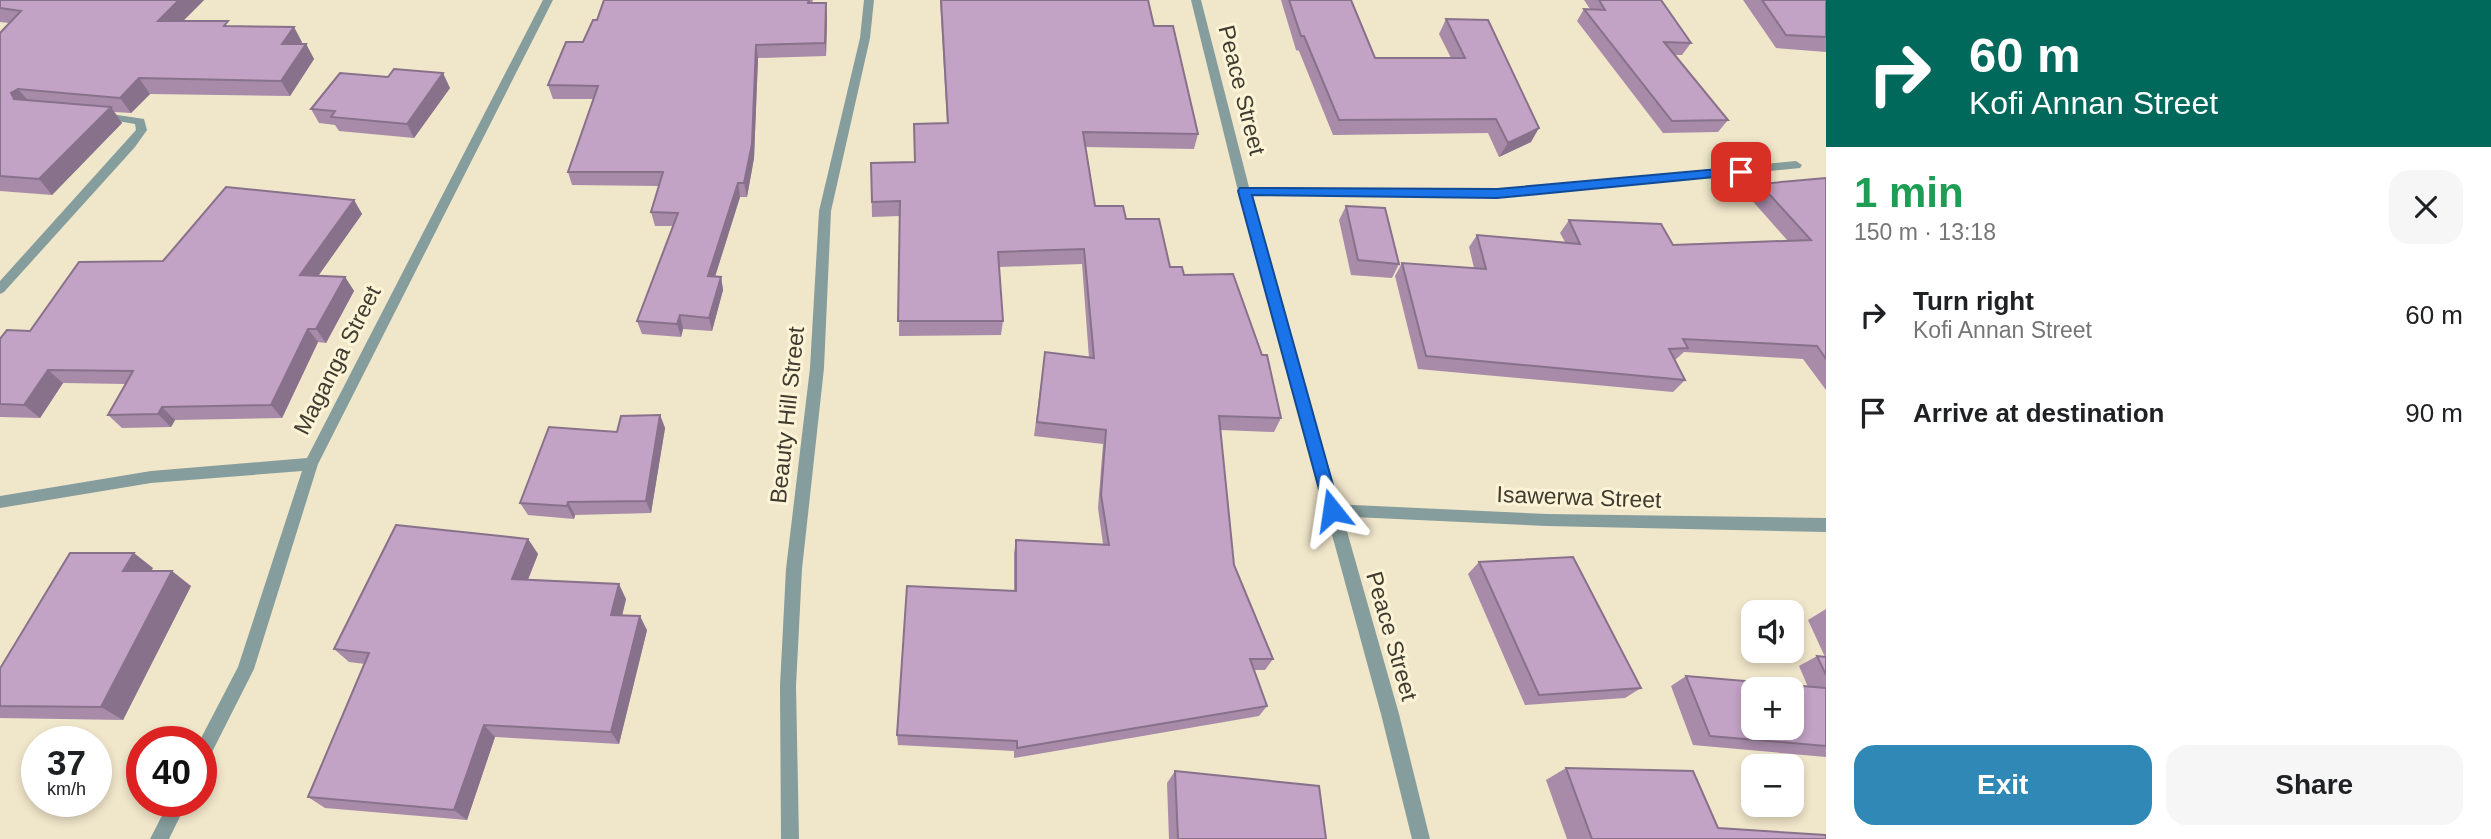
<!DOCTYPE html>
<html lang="en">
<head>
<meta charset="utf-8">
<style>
  :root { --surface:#fff; --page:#f6f6f6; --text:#202124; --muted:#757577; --accent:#2f88b6 }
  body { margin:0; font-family:Helvetica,sans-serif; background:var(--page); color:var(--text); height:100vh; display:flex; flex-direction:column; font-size:26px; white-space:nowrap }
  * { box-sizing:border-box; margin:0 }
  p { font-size:23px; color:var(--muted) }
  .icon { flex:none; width:38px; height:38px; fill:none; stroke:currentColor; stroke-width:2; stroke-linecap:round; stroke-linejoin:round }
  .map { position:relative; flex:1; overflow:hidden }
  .side { display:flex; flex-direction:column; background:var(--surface); width:665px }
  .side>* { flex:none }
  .banner { background:#00695c; color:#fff; overflow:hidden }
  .tools { position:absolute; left:1741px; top:600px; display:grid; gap:14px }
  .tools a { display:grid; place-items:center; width:63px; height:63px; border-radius:14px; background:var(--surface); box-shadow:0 4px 10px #0003; font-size:35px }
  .speed { position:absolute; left:21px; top:726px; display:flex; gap:14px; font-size:35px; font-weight:700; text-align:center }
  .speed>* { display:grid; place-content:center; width:91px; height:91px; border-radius:50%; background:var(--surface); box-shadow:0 4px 10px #0003; line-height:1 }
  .speed small { font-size:18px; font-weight:400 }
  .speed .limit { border:10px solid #d22; background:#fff; color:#111 }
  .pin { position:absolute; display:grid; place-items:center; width:60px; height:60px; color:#fff; margin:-30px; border-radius:14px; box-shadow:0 4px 10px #0006 }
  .me { position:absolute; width:77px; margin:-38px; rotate:345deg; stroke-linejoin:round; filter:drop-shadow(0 0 5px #0008) }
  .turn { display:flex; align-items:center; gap:24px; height:147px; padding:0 28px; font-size:32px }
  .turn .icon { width:91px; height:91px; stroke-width:2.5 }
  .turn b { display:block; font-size:49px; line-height:60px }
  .round { display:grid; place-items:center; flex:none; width:74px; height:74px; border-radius:21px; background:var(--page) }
  .headline { display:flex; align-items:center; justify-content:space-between; height:119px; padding:0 28px }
  h1 { font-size:42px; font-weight:600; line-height:52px; color:#1e9e55 }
  .primary-button { display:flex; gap:14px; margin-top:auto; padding:14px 28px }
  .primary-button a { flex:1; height:80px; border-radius:21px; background:var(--accent); color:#fff; font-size:28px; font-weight:600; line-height:80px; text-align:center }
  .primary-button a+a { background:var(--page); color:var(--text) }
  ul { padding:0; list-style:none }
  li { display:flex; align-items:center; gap:21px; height:98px; padding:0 28px }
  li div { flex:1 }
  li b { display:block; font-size:26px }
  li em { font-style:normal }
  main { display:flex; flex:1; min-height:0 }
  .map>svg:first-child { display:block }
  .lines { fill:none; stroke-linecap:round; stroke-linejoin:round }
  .minor { fill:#859d9c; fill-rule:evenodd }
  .tertiary { fill:#859d9c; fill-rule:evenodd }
  .wall { fill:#a78ba9 }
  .shaded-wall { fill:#88718a }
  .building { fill:#c2a2c5; stroke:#88718a; stroke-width:2; fill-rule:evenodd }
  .route { fill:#1a73e8; stroke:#114b97; stroke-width:2 }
  .labels { text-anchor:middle; stroke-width:6; stroke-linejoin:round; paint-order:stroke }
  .street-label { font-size:23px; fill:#403c31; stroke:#fdf3d7 }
</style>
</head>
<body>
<main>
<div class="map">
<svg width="1826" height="839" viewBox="0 0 1826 839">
  <rect width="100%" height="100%" fill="#f0e6ca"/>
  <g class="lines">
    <!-- minor -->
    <path class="minor" d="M543,0H553L318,464L254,669L207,762L201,765V742H199L238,667L302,471L151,483L0,508V496L151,471L307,458Z
      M864,0H874L870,38L831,211L824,368L802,569L796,686L799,839H781L780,686L786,569L810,368L819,211L860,38Z
      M98,112L144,119L147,130L135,147L4,292L0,294V281L136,130L135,124L94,117V113Z
      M1796,161L1802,165L1800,168L1497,198L1244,195L1238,191L1244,187L1497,190Z
      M1332,504L1547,514L1826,518V532L1547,526L1332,516L1327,515L1325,510L1327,505Z
      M169,802H187L169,839H150Z"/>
    <!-- tertiary -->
    <path class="tertiary" d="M1191,0H1201L1250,191L1399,714L1430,839H1412L1381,714L1238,191Z"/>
  </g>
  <!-- wall -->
  <path class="wall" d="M0,0H204L183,21L231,26L302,42L301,44H306L314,59L290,96L150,94L131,113L114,112L122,123L52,195L0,191V33L9,23L0,22Z
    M604,0H813L812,3L827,16L826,56L758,58L754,158L747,197H740L715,277H721L723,290L712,331L683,329L681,337L642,334L637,321L673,226H655L651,212L659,186L572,185L568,172L593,99H553L548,85L583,42L597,20Z
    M940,0H1148L1154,26L1198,134L1194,149L1085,147L1095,206L1126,219L1170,267L1184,275L1281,418L1274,432L1220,430L1234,565L1273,659L1265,670H1254L1267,706L1259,716L1014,758V751L898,745L897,735L1014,591V553L1016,540L1103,544L1098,508L1103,444L1034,436L1045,352L1089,358L1082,264L999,267L1003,321L1001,335L899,336L900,216L872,217L871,163L915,162L914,124L947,123Z
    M1281,0H1351L1375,58H1451L1439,34L1446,19L1531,142L1499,157L1488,133L1333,135L1299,51L1296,50Z
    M1584,0H1661L1691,43L1682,55H1674L1728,120L1718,132L1663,133L1577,21L1584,9H1590Z
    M1743,0H1826V52L1776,48Z
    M388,77L450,88L414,138L339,131L335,125L319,123L311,109Z
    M1826,178V390L1803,359L1684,352L1675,360L1685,380L1673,392L1418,369L1395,276L1402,263L1474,268L1469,247L1477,235L1565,242L1560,233L1569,220L1673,245L1788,241L1749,197L1760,184Z
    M354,200L362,214L318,276L345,277L354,291L326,343L318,342L282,418L175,420L171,427L122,428L108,415L126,384L63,383L40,418L0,417V339L30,331L163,261Z
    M1346,206L1399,264L1392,278L1351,275L1339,220Z
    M660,415L665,428L651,513L575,515L574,519L528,515L520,503L617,432Z
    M528,539L538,554L528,580L626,599L622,615L647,630L619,744L495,737L467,820L325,808L308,797L365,664L349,662L334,649Z
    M1479,562L1641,688L1625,698L1525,705L1468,574Z
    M153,568L151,571L191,586L123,720L0,718V668Z
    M1826,609V757L1693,745L1671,686L1686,676L1808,687L1799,666L1817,656L1825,657L1808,620Z
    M1566,768L1718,828L1826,839H1567L1546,780Z
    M1175,771L1326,839H1169L1167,783Z"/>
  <!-- shaded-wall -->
  <path class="shaded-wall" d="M179,0H204L168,36L158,21Z
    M826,3L827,16L826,56L825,43Z
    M294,27L302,42L290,59L282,44Z
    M306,44L314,59L290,96L281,81Z
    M756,45L758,58L754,158L747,197L744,183Z
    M443,73L450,88L414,138L407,124Z
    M139,78L150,94L131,113L120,98Z
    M18,89L31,104L14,99L11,93Z
    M111,107L122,123L52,195L39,179Z
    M1539,128L1531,142L1499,157L1508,143Z
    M738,183L740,197L711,289L708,276Z
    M354,200L362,214L309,289L300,275Z
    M345,277L354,291L326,343L316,329Z
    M721,277L723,290L712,331L709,318Z
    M680,315L683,329L681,337L677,324Z
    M308,329L318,342L282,418L271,405Z
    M48,370L63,383L40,418L24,405Z
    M162,407L175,420L171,427L158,414Z
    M660,415L665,428L651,513L646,501Z
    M568,502L575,515L574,519L567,506Z
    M528,539L538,554L522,594L512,579Z
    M134,553L153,568L143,586L123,571Z
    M172,571L191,586L123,720L101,707Z
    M619,584L626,599L619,629L611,615Z
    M640,616L647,630L619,744L611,732Z
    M484,725L495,737L467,820L454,810Z"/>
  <!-- building -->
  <path class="building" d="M0,0H179L158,21H228L224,26L294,27L282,44H306L281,81L139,78L120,98L18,89L11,93L14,99L111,107L39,179L0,176V33L21,11L0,8Z
    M604,0H809L808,3H826L825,43L756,45L752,144L744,183H738L708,276L721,277L709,318L680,315L677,324L637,321L678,213L651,212L663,172H568L598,86L548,85L566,42H583L593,20H597Z
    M941,0H1148L1154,26H1173L1198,134L1083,132L1095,206H1123L1126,219H1159L1170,267H1182L1184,275L1233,274L1262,355H1267L1281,418L1219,416L1234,565L1273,659H1250L1267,706L1017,748V741L897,735L907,586L1016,591V540L1109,545L1101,495L1106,430L1037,422L1045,352L1094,358L1084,249L998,252L1003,321H898L900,201L872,202L871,163L915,162L914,124L948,123Z
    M1289,0H1351L1375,58H1465L1446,19L1488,20L1539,128L1508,143L1496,119L1339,120L1304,36H1301Z
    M1599,0H1661L1691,43L1664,42L1728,120L1672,121L1584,9L1605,10Z
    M1762,0H1826V37L1786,35Z
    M394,69L443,73L407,124L331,117L335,111L311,109L340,73L388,77Z
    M1826,178V359L1817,346L1683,339L1688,348L1669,349L1685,380L1426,356L1402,263L1486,269L1477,235L1580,244L1569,220L1661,224L1673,245L1811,240L1760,184Z
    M226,187L354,200L300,275L345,277L316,329H308L271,405L162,407L158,414L108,415L133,371L48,370L24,405L0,404V339L7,330L30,331L79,262L163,261Z
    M1346,206L1385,208L1399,264L1358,260Z
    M660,415L646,501L568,502L567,506L520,503L549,427L617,432L621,416Z
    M396,525L528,539L512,579L619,584L611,615L640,616L611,732L484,725L454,810L308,797L369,653L334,649Z
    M70,553H134L123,571H172L101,707L0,706V668L1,667Z
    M1573,557L1641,688L1539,695L1479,562Z
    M1817,656L1826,657V675Z
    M1686,676L1826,688V746L1710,736ZM1754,690H1792V728H1754Z
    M1566,768L1693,771L1718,828L1826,835V839H1592Z
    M1175,771L1319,786L1326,839H1178Z"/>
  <!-- route -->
  <path class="route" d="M1741,167L1747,172L1745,174L1497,198L1252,195L1340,510L1338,515L1332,517L1326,515L1238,191L1240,188L1497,189Z"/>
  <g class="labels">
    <!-- street labels -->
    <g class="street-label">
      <text transform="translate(1242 90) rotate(76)" y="8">Peace Street</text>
      <text transform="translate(337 360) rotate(-63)" y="8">Maganga Street</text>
      <text transform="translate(787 415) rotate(-84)" y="8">Beauty Hill Street</text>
      <text transform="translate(1579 497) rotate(2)" y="8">Isawerwa Street</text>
      <text transform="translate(1392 636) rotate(74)" y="8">Peace Street</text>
    </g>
  </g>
</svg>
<div class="tools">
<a><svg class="icon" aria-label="sound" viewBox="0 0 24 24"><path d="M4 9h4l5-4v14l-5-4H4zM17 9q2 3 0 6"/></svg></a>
<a>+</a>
<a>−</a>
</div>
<div class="speed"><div>37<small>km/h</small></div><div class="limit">40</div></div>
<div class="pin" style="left:1741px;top:172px;background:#d93025"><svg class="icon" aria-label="arrive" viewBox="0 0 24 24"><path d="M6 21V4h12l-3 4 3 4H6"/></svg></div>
<svg class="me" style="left:1332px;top:510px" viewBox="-20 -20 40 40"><path d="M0-17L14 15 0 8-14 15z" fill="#1a73e8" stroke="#fff" stroke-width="4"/></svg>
</div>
<section class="side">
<div class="banner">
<div class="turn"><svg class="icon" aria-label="right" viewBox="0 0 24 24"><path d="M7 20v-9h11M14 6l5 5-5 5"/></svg><div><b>60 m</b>Kofi Annan Street</div></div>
</div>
<div class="headline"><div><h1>1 min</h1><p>150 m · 13:18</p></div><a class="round"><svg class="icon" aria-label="close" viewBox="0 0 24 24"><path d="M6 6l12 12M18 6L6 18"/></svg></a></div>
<ul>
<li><svg class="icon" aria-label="right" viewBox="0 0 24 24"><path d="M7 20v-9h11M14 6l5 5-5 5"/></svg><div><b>Turn right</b><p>Kofi Annan Street</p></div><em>60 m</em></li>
<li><svg class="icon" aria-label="arrive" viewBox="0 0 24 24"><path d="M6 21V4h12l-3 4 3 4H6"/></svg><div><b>Arrive at destination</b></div><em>90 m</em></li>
</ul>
<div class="primary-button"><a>Exit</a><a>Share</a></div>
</section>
</main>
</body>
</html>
